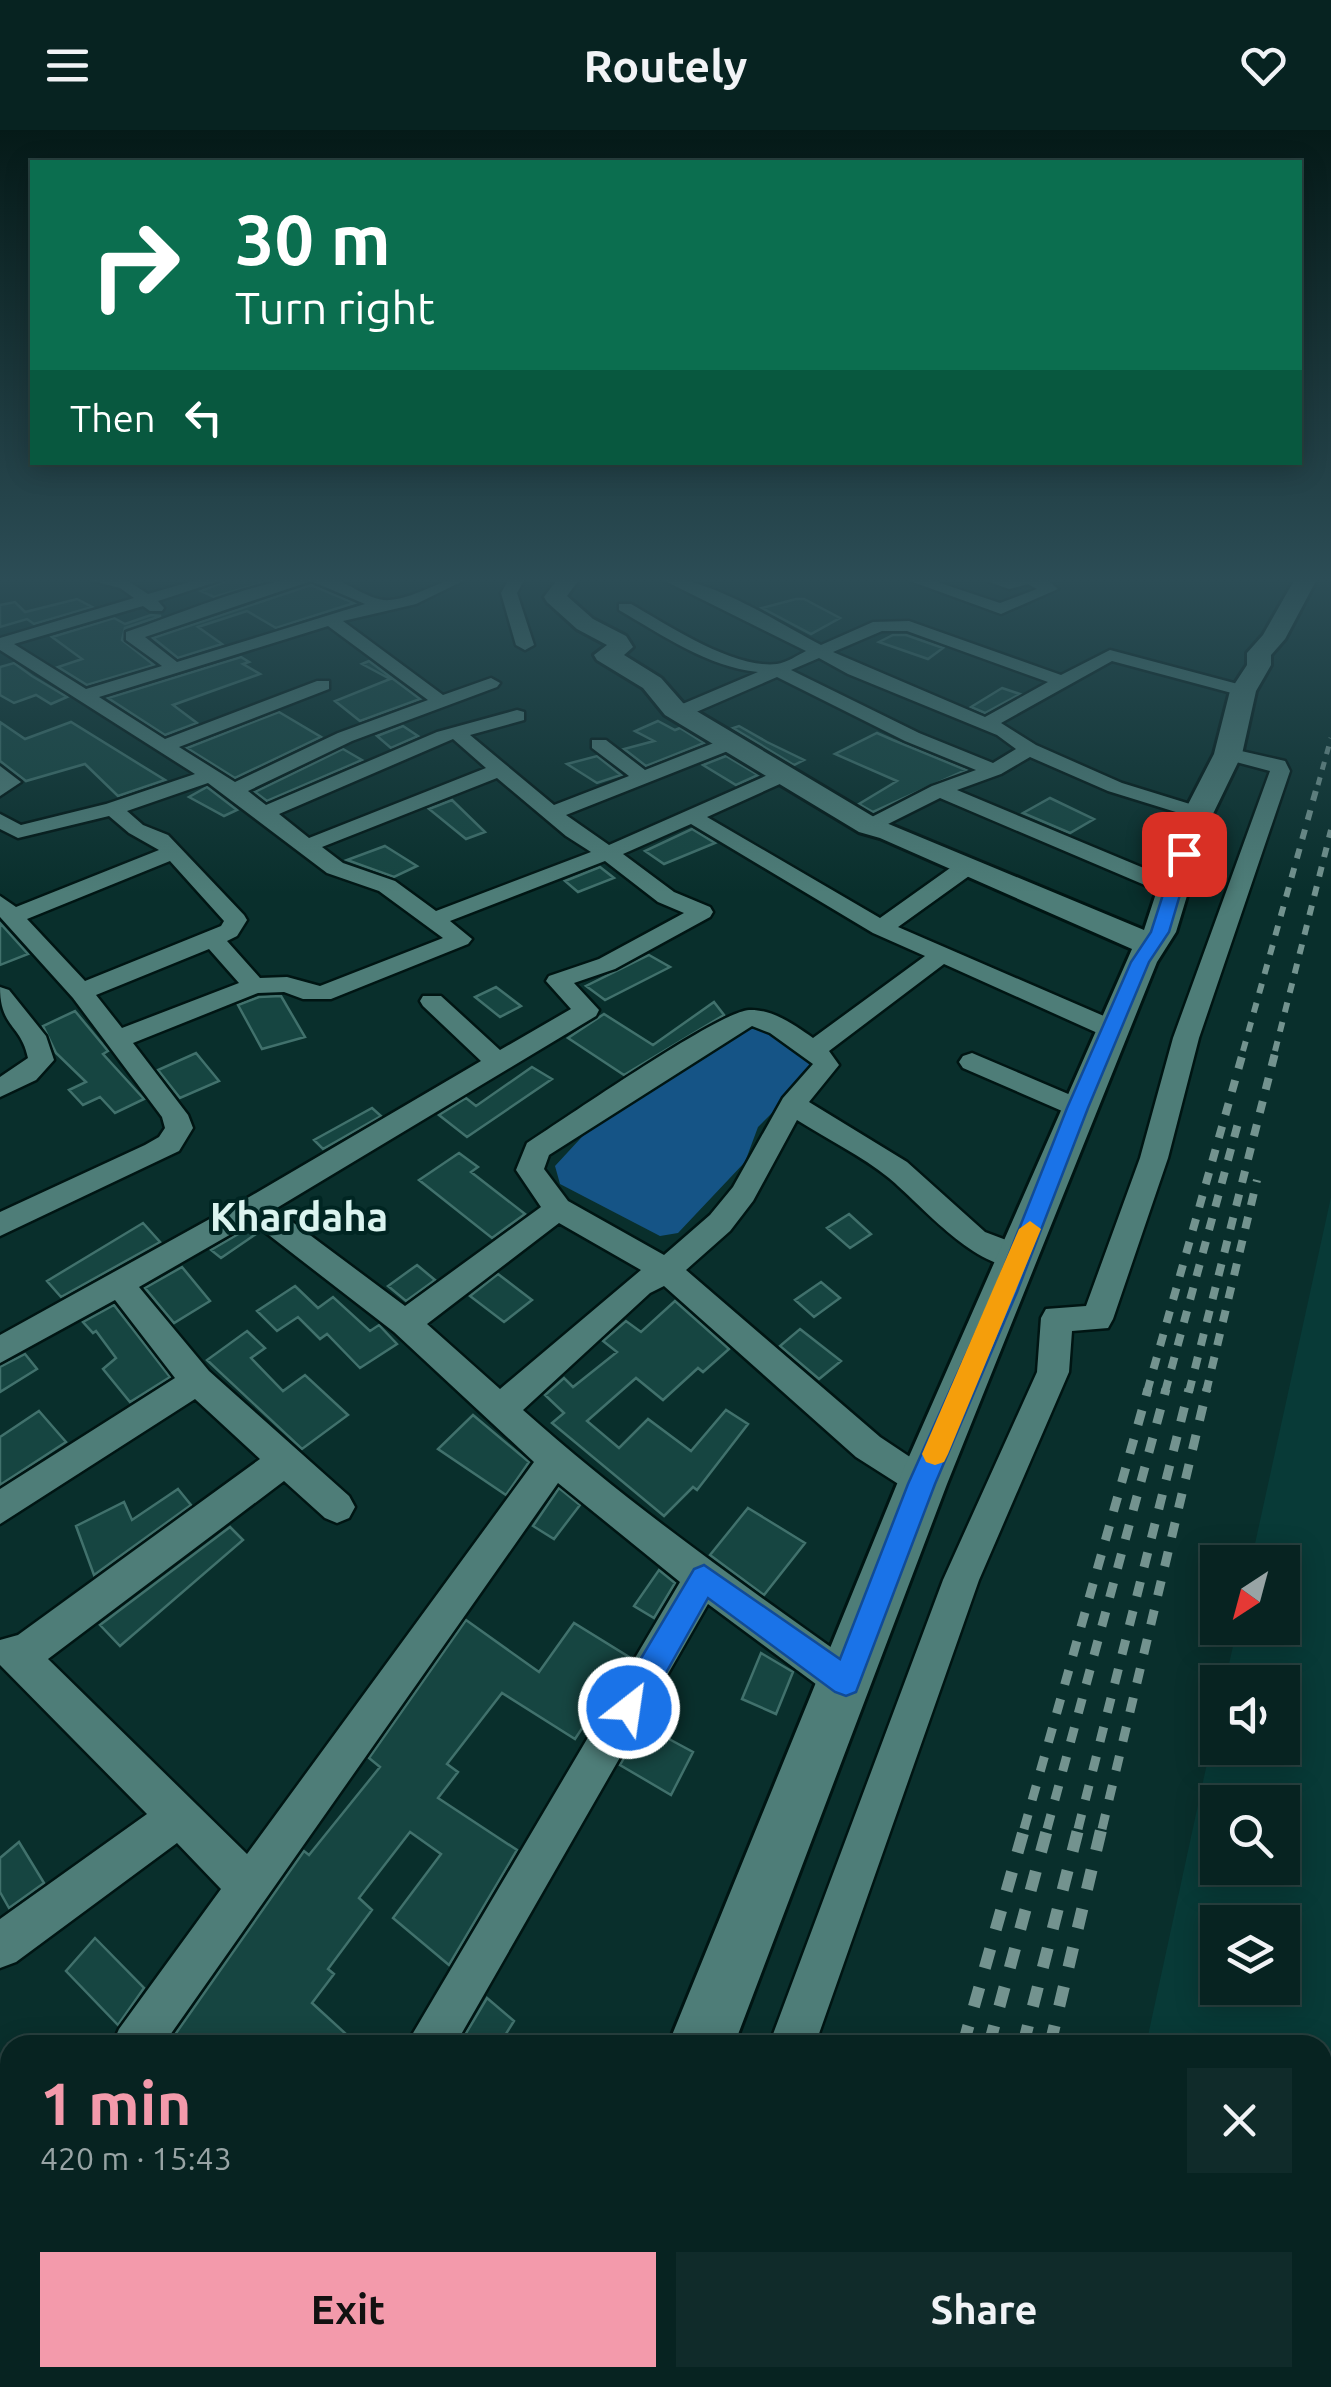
<!DOCTYPE html>
<html lang="en">
<head>
<meta charset="utf-8">
<style>
  :root { --surface:#072321; --page:#102b2a; --text:#f1f3f6; --muted:#98a4a5; --line:#28403f; --accent:#f39aab }
  body { margin:0; font-family:Ubuntu,sans-serif; background:var(--page); color:var(--text); height:100vh; display:flex; flex-direction:column; font-size:38px; white-space:nowrap }
  * { box-sizing:border-box; margin:0 }
  p { font-size:32px; color:var(--muted) }
  .icon { flex:none; width:55px; height:55px; fill:none; stroke:currentColor; stroke-width:2; stroke-linecap:round; stroke-linejoin:round }
  .map { position:relative; flex:1; overflow:hidden }
  .sheet { position:absolute; left:0px; top:1905px; width:1332px; height:352px; display:flex; flex-direction:column; background:var(--surface); border-radius:30px 30px 0 0; box-shadow:0 5px 25px #0003,0 0 0 2px var(--line) }
  .sheet>* { flex:none }
  .hud { position:absolute; left:30px; top:30px; width:1272px; height:305px; border-radius:0px; box-shadow:0 5px 25px #0003,0 0 0 2px var(--line); background:#0b6e4f; color:#fff; overflow:hidden }
  .needle { width:65px; rotate:216deg }
  .buttons { position:absolute; left:1200px; top:1415px; display:grid; gap:20px }
  .buttons a { display:grid; place-items:center; width:100px; height:100px; border-radius:0px; background:var(--surface); box-shadow:0 5px 25px #0003,0 0 0 2px var(--line); font-size:50px }
  .pin { position:absolute; display:grid; place-items:center; width:85px; height:85px; color:#fff; margin:-42px; border-radius:20px; box-shadow:0 5px 15px #0006 }
  .me { position:absolute; width:110px; margin:-55px; rotate:30deg; stroke-linejoin:round; filter:drop-shadow(0 0 8px #0008) }
  .turn { display:flex; align-items:center; gap:35px; height:210px; padding:0 40px; font-size:45px }
  .turn .icon { width:130px; height:130px; stroke-width:2.5 }
  .turn b { display:block; font-size:70px; line-height:85px }
  .then { display:flex; align-items:center; height:95px; padding:0 40px; background:#0003; gap:20px; font-size:38px }
  .round { display:grid; place-items:center; flex:none; width:105px; height:105px; border-radius:0px; background:var(--page) }
  .head { display:flex; align-items:center; justify-content:space-between; height:170px; padding:0 40px }
  h1 { font-size:60px; font-weight:700; line-height:75px; color:var(--accent) }
  .primary-button { display:flex; gap:20px; margin-top:auto; padding:20px 40px }
  .primary-button a { flex:1; height:115px; border-radius:0px; background:var(--accent); color:#111; font-size:40px; font-weight:700; line-height:115px; text-align:center }
  .primary-button a+a { background:var(--page); color:var(--text) }
  header { display:flex; justify-content:space-between; align-items:center; height:130px; padding:0 40px; background:var(--surface); font-size:45px; font-weight:700 }
  .map>svg:first-child { display:block }
  .built { fill:#083a37; fill-rule:evenodd }
  .water { fill:#155486 }
  .building { fill:#164541; stroke:#41716c; stroke-width:2.5 }
  .lines { fill:none; stroke-linecap:round; stroke-linejoin:round }
  .street-casing { stroke:#001513; stroke-width:5 }
  .secondary-casing { stroke:#001513; stroke-width:6 }
  .street { fill:#4e7d78; fill-rule:evenodd }
  .secondary { fill:#4e7d78; fill-rule:evenodd }
  .rail-far4 { stroke:#73938f; stroke-width:5; stroke-dasharray:8 8; stroke-linecap:butt }
  .rail-far3 { stroke:#73938f; stroke-width:6; stroke-dasharray:10 10; stroke-linecap:butt }
  .rail-far2 { stroke:#73938f; stroke-width:8; stroke-dasharray:12 12; stroke-linecap:butt }
  .rail-far1 { stroke:#73938f; stroke-width:9; stroke-dasharray:15 15; stroke-linecap:butt }
  .rail { stroke:#73938f; stroke-width:12; stroke-dasharray:20 20; stroke-linecap:butt }
  .route { fill:#1a73e8; stroke:#114b97; stroke-width:2.5 }
  .slow { fill:#f59e0b }
  .labels { text-anchor:middle; stroke-width:8; stroke-linejoin:round; paint-order:stroke }
  .district-label { font-size:40px; font-weight:bold; fill:#dbf4f0; stroke:#002522 }
</style>
</head>
<body>
<header><svg class="icon" aria-label="menu" viewBox="0 0 24 24"><path d="M4 6h16M4 12h16M4 18h16"/></svg>Routely<svg class="icon" aria-label="heart" viewBox="0 0 24 24"><path d="M12 20l-8-8c-3-5 5-10 8-4 3-6 11-1 8 4z"/></svg></header>
<div class="map">
<svg width="1331" height="2257" viewBox="0 0 1331 2257">
  <rect width="100%" height="100%" fill="#092f2c"/>
  <!-- built -->
  <path class="built" d="M1331,1067V2257H1071L1073,2248H1322V1915H1146L1217,1587L1218,1618H1282V1552H1225L1237,1498H1282V1432H1251ZM1218,1672H1282V1738H1218ZM1218,1792H1282V1858H1218Z"/>
  <!-- water -->
  <path class="water" d="M752,894L794,910L817,938L758,997L745,1032L678,1103L660,1106L560,1054L555,1036L604,983Z"/>
  <!-- building -->
  <path class="building" d="M235,447H281L214,467L201,461Z
    M311,455L354,473L276,498L247,481L198,497L222,514L178,528L153,508Z
    M77,469L92,477L34,494L27,489L0,497V475L15,472L25,482Z
    M796,469H804L840,488L811,504L762,478Z
    M151,485L161,486L125,498L122,510L154,535L87,555L58,537L82,529L52,507L114,488L125,494Z
    M893,505H906L943,518L928,529L879,512Z
    M241,527L249,532L243,534L260,544L173,575L197,593L165,605L108,568Z
    M369,531L420,569L360,591L335,571L390,549L362,534Z
    M14,533L32,546L67,567L51,574L36,565L14,573L0,565V537Z
    M1002,558L1020,564L985,583L971,577Z
    M279,582L321,607L235,648L187,618Z
    M658,591L675,600L680,598L704,613L646,636L624,619L654,611L635,601Z
    M0,592L25,609L71,592L165,650L118,666L85,634L26,651L0,631Z
    M403,596L418,606L391,618L377,606Z
    M739,596L767,612L804,630L794,635L733,598Z
    M877,603L893,610L966,640L873,682L859,674L897,651L835,624Z
    M343,619L362,630L267,671L255,662Z
    M597,626L621,645L597,653L567,634Z
    M726,626L758,645L736,655L703,635Z
    M207,657L237,680L224,686L189,667Z
    M1050,668L1094,689L1070,703L1023,683Z
    M452,670L485,702L466,709L429,679Z
    M692,699L715,713L664,734L645,721Z
    M385,716L417,736L394,747L347,730Z
    M600,737L614,748L578,762L565,751Z
    M0,793L28,824L0,835Z
    M649,825L670,837L605,870L586,856Z
    M496,857L521,876L500,887L475,867Z
    M281,866L305,907L262,919L238,875L259,867Z
    M714,872L724,885L624,945L568,908L604,884L653,915Z
    M75,881L108,921L103,924L144,969L115,983L100,967L83,975L69,960L86,952L56,923L43,896Z
    M196,923L219,951L180,968L158,940Z
    M532,937L552,949L467,1007L439,985L466,968L476,976Z
    M372,978L381,986L323,1019L314,1010Z
    M459,1023L478,1037L471,1042L525,1084L492,1108L419,1050Z
    M849,1084L871,1104L850,1118L827,1098Z
    M143,1093L160,1112L61,1167L47,1151Z
    M252,1096L259,1102L221,1128L211,1120Z
    M417,1135L435,1150L406,1171L388,1156Z
    M182,1137L210,1171L174,1193L145,1158Z
    M498,1144L532,1170L504,1192L470,1166Z
    M821,1152L840,1168L814,1187L795,1170Z
    M295,1156L318,1178L333,1167L370,1201L379,1195L397,1214L360,1238L327,1204L320,1209L298,1187L277,1201L257,1181Z
    M675,1171L729,1219L703,1242L698,1238L663,1270L636,1248L587,1291L619,1318L648,1289L691,1321L726,1280L748,1294L697,1360L693,1357L664,1386L552,1293L564,1283L545,1265L564,1248L573,1257L617,1222L603,1211L626,1191L641,1202Z
    M114,1175L170,1247L130,1272L103,1239L116,1228L96,1201L93,1203L83,1192Z
    M800,1199L841,1231L819,1249L780,1216Z
    M247,1201L265,1218L251,1228L283,1261L305,1245L348,1285L302,1319L207,1230Z
    M25,1224L37,1239L0,1262V1237Z
    M39,1281L66,1312L0,1355V1307Z
    M473,1285L529,1332L506,1365L438,1319Z
    M559,1358L580,1375L554,1409L533,1396Z
    M178,1359L191,1375L94,1445L76,1396L124,1372L132,1390Z
    M748,1378L805,1413L764,1465L710,1425Z
    M230,1397L243,1410L120,1516L100,1495Z
    M659,1440L675,1453L654,1488L634,1476Z
    M466,1490L539,1542L574,1493L629,1527L575,1609L502,1563L447,1634L458,1642L438,1668L517,1720L449,1835L393,1788L441,1724L410,1702L359,1768L372,1780L328,1839L334,1844L312,1873L358,1915H184L174,1906L304,1721L309,1725L380,1637L369,1628Z
    M761,1523L793,1542L776,1584L742,1569Z
    M643,1595L693,1622L671,1665L620,1635Z
    M19,1712L44,1753L9,1778L0,1762V1728Z
    M95,1808L144,1858L118,1895L66,1841Z
    M487,1868L514,1891L499,1915H459Z"/>
  <g class="lines">
    <!-- street casing -->
    <g class="street-casing">
      <path id="street" d="M78,447L125,449L148,464L207,447H231L158,471L164,478L162,481H150L143,476L14,514L86,559L162,536L126,510V502C173,487 280,440 326,447C347,450 369,472 390,470C420,467 441,447 471,447L416,474L343,491L443,565L491,548L500,553L497,557L352,611L248,661L266,675L437,602L517,580L524,582V590L470,605L554,675L629,646L592,618V610H606L645,640L724,609H738V617L566,685L609,715L777,641H791V649L707,687L880,788L960,731H976L979,736L976,741L898,797L1120,893L1124,899L1120,905H1102L944,834L829,921L839,935L809,972L907,1032L985,1102L1030,1119L1034,1127L1030,1135C983,1150 922,1075 889,1048C862,1026 827,1009 797,990L753,1071L730,1101L686,1140L880,1307L934,1343L939,1354L934,1365L922,1369L856,1327L664,1156L650,1163L523,1280C628,1374 745,1456 860,1538L865,1552L860,1566L846,1571L832,1566L708,1474L455,1915H406L680,1452L558,1353L163,1915H112L119,1899L221,1759L177,1713L16,1832L0,1838V1789L147,1684L0,1535V1510L18,1505L260,1329L195,1269L0,1394V1359L175,1248L115,1170L0,1233V1205L244,1070L481,931L423,876L420,871L423,866H441L500,920L571,879L546,851L549,846L599,829L684,783L658,772L605,731L450,791L472,809L468,814L331,869H303L284,862L258,863L133,913L188,985L193,998L179,1021L0,1106V1082L145,1015L159,1007L165,998L162,987L73,868L0,787V766L16,777L159,720L129,703L109,686L18,708L0,699V684L21,695L106,674L195,644L0,520V508L134,468L120,458ZM311,451L365,474L177,532L145,507ZM328,496L428,570L338,603L235,652L179,617L329,559V551H317L165,609L99,567ZM453,609L486,638L309,708L279,684ZM497,648L566,706L591,722L436,781L395,751L343,733L322,717ZM208,653L327,743L379,761L443,808L320,856L287,847L260,848L227,811L237,806L247,790L244,785L168,705L143,695L127,681ZM691,694L873,803L925,826L813,908C795,895 772,879 749,880C718,882 563,990 527,1013L516,1040L541,1077L405,1176L275,1079L596,886L599,880L574,853L615,839L710,787L713,782L710,777L674,762L623,724ZM170,731L224,791L221,796L85,851L27,789ZM209,819L239,853L122,898L96,865ZM752,896L770,903L813,934L783,968L733,1057L710,1085L664,1125L568,1071L544,1039L549,1025ZM252,1092L394,1202L534,1332L247,1724L48,1529L284,1351L325,1388L337,1393L349,1388L355,1377L349,1366L209,1241L139,1157ZM559,1093L641,1140L500,1259L427,1194Z
        M510,447H526L517,463L534,515L525,520L516,515L501,463Z
        M657,447C708,446 775,491 821,515L873,492L909,491L1061,545L1110,520L1249,557V565L1243,566L1112,531L1001,593L1036,615L1122,653L1206,679L1209,683L1206,687H1192L1108,661L1030,627L1001,644L957,660L1182,754L1185,759L1182,764H1166L940,668L876,700H862L859,696L862,692L932,656L976,640L905,611L777,547L687,586H673V578L758,542C708,537 662,505 619,480V474H631C668,495 733,539 777,534C786,533 798,525 806,521ZM882,501H907L1048,552L985,587L833,522ZM819,528L848,544L997,605L1016,619L993,633L919,603L791,540Z
        M899,447H922L1000,473L1037,459L1028,454L1009,459L976,447H1044L1058,459L1001,484Z
        M1228,618L1285,631L1290,641L1199,908L1168,1028L1113,1189L1108,1198L1072,1201L1069,1242L979,1450L815,1915H769L943,1450L1037,1242L1041,1188L1046,1179L1086,1176L1140,1028L1173,908L1270,641L1221,628V620Z
        M0,636L21,652L0,666Z
        M0,857L9,860L46,906L54,930L36,950L0,967V947L28,928C21,894 0,898 0,857Z
        M972,923L1087,972L1091,978L1087,984H1069L963,938L959,932L963,926Z
        M10,2052V2110L0,2114V2056Z
        M283,2248H340L344,2257H287Z
        M646,2248H700L697,2257H643Z"/>
    </g>
    <!-- secondary casing -->
    <g class="secondary-casing">
      <path id="secondary" d="M559,447H581L567,466L593,489L626,506L633,517L624,525L661,548L683,573L879,690L1144,800L1180,690L1214,624L1230,561L1247,535V523L1263,505L1296,447H1318L1285,509L1271,525V535L1256,561L1242,624L1210,690L1176,802L1157,832L947,1354L734,1915H668L897,1354L1132,819L880,708L859,702L665,585L643,558L597,530L594,525L607,515L577,499L547,472L544,467Z
        M531,2248H607L603,2257H527Z"/>
    </g>
    <!-- street -->
    <use href="#street" class="street"/>
    <!-- secondary -->
    <use href="#secondary" class="secondary"/>
    <!-- rail-far4 -->
    <path class="rail-far4" d="M1318,655L1331,608"/>
    <!-- rail-far3 -->
    <path class="rail-far3" d="M1243,921L1318,653
      M1275,921L1331,700"/>
    <!-- rail-far2 -->
    <path class="rail-far2" d="M1147,1262L1244,919
      M1165,1262L1240,986
      M1189,1262L1276,919
      M1206,1262L1257,1050"/>
    <!-- rail-far1 -->
    <path class="rail-far1" d="M1024,1699L1148,1259
      M1047,1699L1166,1259
      M1078,1699L1189,1259
      M1102,1699L1207,1259"/>
    <!-- rail -->
    <path class="rail" d="M963,1915L1025,1696
      M989,1915L1048,1696
      M1023,1915L1079,1696
      M1050,1915L1102,1696
      M867,2257L869,2248
      M897,2257L899,2248
      M936,2257L939,2248
      M969,2257L971,2248"/>
  </g>
  <!-- sky -->
  <linearGradient id="sky" x2="0" y2="1"><stop stop-color="#051a18"/><stop offset="0.59" stop-color="#2c4d56"/><stop offset="1" stop-color="#2c4d56" stop-opacity="0"/></linearGradient>
  <rect width="1331" height="763" fill="url(#sky)"/>
  <!-- route -->
  <path class="route" d="M1184,720L1192,724L1169,802L1149,832L1088,978L1017,1162L935,1354L856,1562L846,1566L835,1562L708,1468L640,1589L629,1593L618,1589L614,1578L618,1567L694,1439L704,1435L840,1529L908,1354L994,1162L1067,978L1131,832L1151,802L1176,724Z"/>
  <!-- slow -->
  <path class="slow" d="M1030,1091L1041,1099L948,1324L944,1332L935,1335L926,1332L922,1324L1019,1099Z"/>
  <g class="labels">
    <!-- district labels -->
    <g class="district-label">
      <text x="299" y="1101">Khardaha</text>
    </g>
  </g>
</svg>
<div class="buttons">
<a><svg class="needle" viewBox="-14 -14 28 28"><path d="M0-13l5 13h-10z" fill="#e53935"/><path d="M0 13l5-13h-10z" fill="#98a4a5"/></svg></a>
<a><svg class="icon" aria-label="sound" viewBox="0 0 24 24"><path d="M4 9h4l5-4v14l-5-4H4zM17 9q2 3 0 6"/></svg></a>
<a><svg class="icon" aria-label="search" viewBox="0 0 24 24"><circle cx="10" cy="10" r="6"/><path d="M15 15l6 6"/></svg></a>
<a><svg class="icon" aria-label="layers" viewBox="0 0 24 24"><path d="M12 4l9 5-9 5-9-5zM3 14l9 5 9-5"/></svg></a>
</div>
<div class="pin" style="left:1184px;top:724px;background:#d93025"><svg class="icon" aria-label="arrive" viewBox="0 0 24 24"><path d="M6 21V4h12l-3 4 3 4H6"/></svg></div>
<svg class="me" style="left:629px;top:1578px" viewBox="-20 -20 40 40"><circle r="17" fill="#1a73e8" stroke="#fff" stroke-width="3"/><path d="M0-11L8 9 0 5-8 9z" fill="#fff"/></svg>
<div class="hud">
<div class="turn"><svg class="icon" aria-label="right" viewBox="0 0 24 24"><path d="M7 20v-9h11M14 6l5 5-5 5"/></svg><div><b>30 m</b>Turn right</div></div>
<div class="then">Then<svg class="icon" aria-label="left" viewBox="0 0 24 24"><path d="M17 20v-9H6M10 6l-5 5 5 5"/></svg></div>
</div>
<section class="sheet">
<div class="head"><div><h1>1 min</h1><p>420 m · 15:43</p></div><a class="round"><svg class="icon" aria-label="close" viewBox="0 0 24 24"><path d="M6 6l12 12M18 6L6 18"/></svg></a></div>
<div class="primary-button"><a>Exit</a><a>Share</a></div>
</section>
</div>
</body>
</html>
